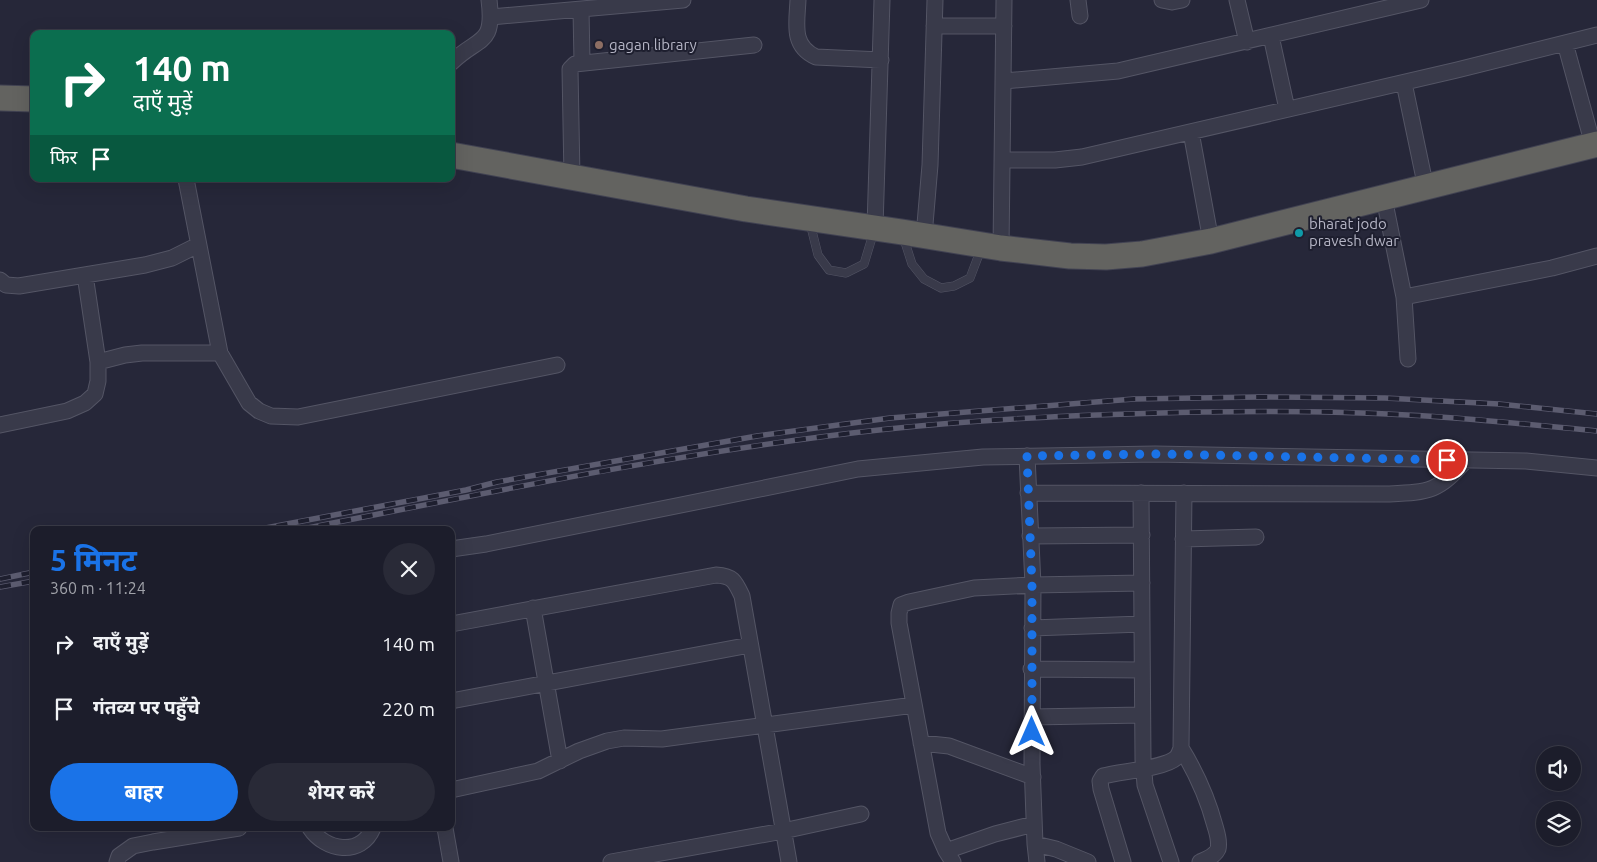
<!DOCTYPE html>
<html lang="hi">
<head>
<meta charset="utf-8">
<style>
  :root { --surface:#1c1d2b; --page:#292a37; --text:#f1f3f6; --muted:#a0a2a9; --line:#3a3b47; --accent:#1a73e8 }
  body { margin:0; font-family:Ubuntu,"Noto Sans Devanagari",sans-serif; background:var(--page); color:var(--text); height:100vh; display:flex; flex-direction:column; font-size:19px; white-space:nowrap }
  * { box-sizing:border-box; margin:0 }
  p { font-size:16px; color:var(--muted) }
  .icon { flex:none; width:28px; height:28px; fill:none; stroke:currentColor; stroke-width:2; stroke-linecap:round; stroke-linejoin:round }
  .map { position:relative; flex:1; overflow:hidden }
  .drawer { position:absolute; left:30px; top:526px; width:425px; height:305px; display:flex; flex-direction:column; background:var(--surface); border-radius:10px; box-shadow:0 5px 20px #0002,0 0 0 1px var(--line) }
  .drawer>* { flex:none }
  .banner { position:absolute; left:30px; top:30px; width:425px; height:152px; border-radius:10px; box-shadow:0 5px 20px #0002,0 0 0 1px var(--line); background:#0b6e4f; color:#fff; overflow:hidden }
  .buttons { position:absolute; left:1536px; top:746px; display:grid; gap:10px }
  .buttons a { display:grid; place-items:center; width:45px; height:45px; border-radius:50%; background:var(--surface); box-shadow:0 5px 20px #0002,0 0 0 1px var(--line); font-size:25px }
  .pin { position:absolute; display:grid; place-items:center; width:42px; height:42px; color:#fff; margin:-21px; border:2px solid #fff; border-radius:50%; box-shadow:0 1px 5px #0007 }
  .me { position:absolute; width:55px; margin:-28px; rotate:0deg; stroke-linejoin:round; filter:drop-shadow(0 0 4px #0008) }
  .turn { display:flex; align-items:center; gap:18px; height:105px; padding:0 20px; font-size:22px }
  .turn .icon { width:65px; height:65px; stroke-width:2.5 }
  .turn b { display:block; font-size:35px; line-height:42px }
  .then { display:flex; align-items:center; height:48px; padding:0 20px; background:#0003; gap:10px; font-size:19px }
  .round { display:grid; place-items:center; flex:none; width:52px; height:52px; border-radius:26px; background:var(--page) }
  .summary { display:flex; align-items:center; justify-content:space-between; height:85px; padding:0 20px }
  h1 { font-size:30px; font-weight:700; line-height:38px; color:var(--accent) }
  .action { display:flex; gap:10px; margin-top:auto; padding:10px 20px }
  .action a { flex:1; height:58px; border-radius:30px; background:var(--accent); color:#fff; font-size:20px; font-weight:700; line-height:58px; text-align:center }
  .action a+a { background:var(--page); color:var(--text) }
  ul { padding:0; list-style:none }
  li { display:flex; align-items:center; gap:15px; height:65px; padding:0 20px }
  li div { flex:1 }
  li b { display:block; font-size:19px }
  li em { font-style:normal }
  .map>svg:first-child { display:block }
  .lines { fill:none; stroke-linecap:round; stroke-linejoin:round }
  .service-casing { stroke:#545565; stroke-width:9 }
  .minor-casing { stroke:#545565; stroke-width:17 }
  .trunk-casing { stroke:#414252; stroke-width:27 }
  .service { stroke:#393a4a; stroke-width:8 }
  .minor { stroke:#393a4a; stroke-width:15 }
  .trunk { stroke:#636360; stroke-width:25 }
  .rail-casing { stroke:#5c5c70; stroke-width:5.5 }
  .rail { stroke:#1e1f2f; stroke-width:4; stroke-dasharray:11; stroke-linecap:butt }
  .route { stroke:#1a73e8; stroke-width:9; stroke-dasharray:0 16.2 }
  .education-dot { fill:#8d6e63; stroke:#1e1f2f; stroke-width:2 }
  .culture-dot { fill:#0f9aa8; stroke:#1e1f2f; stroke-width:2 }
  .labels { text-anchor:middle; stroke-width:4; stroke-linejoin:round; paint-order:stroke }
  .poi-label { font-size:15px; fill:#b5b5c5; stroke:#1e1f2f; text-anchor:start }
</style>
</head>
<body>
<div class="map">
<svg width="1597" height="862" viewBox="0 0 1597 862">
  <rect width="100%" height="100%" fill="#262739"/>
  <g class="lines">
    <!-- service casing -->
    <g class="service-casing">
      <path id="service" d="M810,223L818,255L829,270L846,273L864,264L874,231
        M903,236L912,264L924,279L941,288L954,286L970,278L981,249"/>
    </g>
    <!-- minor casing -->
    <g class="minor-casing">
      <path id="minor" d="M798,0C797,23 791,46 816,57L881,60
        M1078,0L1080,16
        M1162,0L1172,2L1182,0
        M1237,0L1247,42
        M581,10L582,62
        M491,17L683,0
        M934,26H1004
        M1271,36L1287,109
        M1565,43L1593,145
        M451,63C478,36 495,47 489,0
        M1004,81L1118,71L1421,0
        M1404,83L1426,188
        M1191,132L1211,241
        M1002,160H1055L1082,157L1457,70L1597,35
        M572,178L570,69L575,64L754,45
        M186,179L220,353L249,403L259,411L271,416L298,417L557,365
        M1384,198L1404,297L1408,359
        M875,227L882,0
        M924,236L930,165L935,0
        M1001,248L1004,0
        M0,280L6,285L19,286L145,265L172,258L198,245
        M1404,297L1552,268L1597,256
        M98,362L125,355L142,353H220
        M0,425L67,411L85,403L95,394L98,381V362L85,275
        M1027,456L1033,585L1032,764L1035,844L1037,862
        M1028,493L1388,494C1430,492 1438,492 1466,460
        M1141,493L1143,759L1145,785L1171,862
        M1030,536L1142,535
        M1183,539L1256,537
        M451,549L486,544L676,506L858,469L983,457L1155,454L1526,461L1597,468
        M533,608L560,761
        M451,624L716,575C733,576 735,581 742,596L789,862
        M1032,628L1142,624
        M1031,669L1142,670
        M451,701L750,645
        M1032,717L1142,715
        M921,743L949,746L1033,777
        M1181,748C1197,774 1207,796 1215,826C1217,833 1220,841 1218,849C1215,856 1207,859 1200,862
        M451,790L538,771L579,751L607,741L624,738L662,739L914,705
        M310,828C325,851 361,857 373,828
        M445,828L451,862
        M1035,844L1056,849L1088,862
        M946,851L995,834L1034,824
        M117,862L119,856L133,846L153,842L239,828
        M611,862L783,831L861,814
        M953,862L946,851L938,833L899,623V613L901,605L909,602L974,588L1033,585L1142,583
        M1123,862L1101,789L1100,781L1103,776C1121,771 1163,769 1176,758C1178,756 1180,751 1181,748L1184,493"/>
    </g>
    <!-- trunk casing -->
    <g class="trunk-casing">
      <path id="trunk" d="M0,98L34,99
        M451,155L746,209L902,232L1001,248L1070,256L1106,257L1142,254L1211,241L1597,144"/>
    </g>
    <!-- service -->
    <use href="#service" class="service"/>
    <!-- minor -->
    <use href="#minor" class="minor"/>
    <!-- trunk -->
    <use href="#trunk" class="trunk"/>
    <!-- rail casing -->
    <g class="rail-casing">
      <path id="rail" d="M255,530L466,490L497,482L757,436L890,418L1134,399L1258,397L1385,398L1499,404L1597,414
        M297,530C493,492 689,450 888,429C992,418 1098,414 1203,412C1271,411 1339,411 1407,415C1470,418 1534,425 1597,431
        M0,579L34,572
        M0,587L34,581"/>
    </g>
    <!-- rail -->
    <use href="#rail" class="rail"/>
  </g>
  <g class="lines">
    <!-- route -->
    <path class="route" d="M1032,732V585L1027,456L1155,454L1447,460"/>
  </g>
  <!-- markers -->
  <circle class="education-dot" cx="599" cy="45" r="5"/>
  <circle class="culture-dot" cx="1299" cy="233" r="5"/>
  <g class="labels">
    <!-- poi labels -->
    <g class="poi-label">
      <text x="609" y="50">gagan library</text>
      <text x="1309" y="229">bharat jodo<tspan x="1309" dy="17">pravesh dwar</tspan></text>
    </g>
  </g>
</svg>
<div class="buttons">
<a><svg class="icon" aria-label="sound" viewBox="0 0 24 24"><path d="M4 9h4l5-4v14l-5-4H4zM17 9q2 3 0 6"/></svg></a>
<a><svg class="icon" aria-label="layers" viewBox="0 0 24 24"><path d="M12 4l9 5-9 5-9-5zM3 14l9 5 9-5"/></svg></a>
</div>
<div class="pin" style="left:1447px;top:460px;background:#d93025"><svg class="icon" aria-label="arrive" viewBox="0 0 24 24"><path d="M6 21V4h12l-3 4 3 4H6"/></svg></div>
<svg class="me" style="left:1032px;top:732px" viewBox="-20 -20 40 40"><path d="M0-17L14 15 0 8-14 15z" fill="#1a73e8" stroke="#fff" stroke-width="4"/></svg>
<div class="banner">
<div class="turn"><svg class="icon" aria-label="right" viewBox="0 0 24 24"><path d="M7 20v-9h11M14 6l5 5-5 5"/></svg><div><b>140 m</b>दाएँ मुड़ें</div></div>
<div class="then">फिर<svg class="icon" aria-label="arrive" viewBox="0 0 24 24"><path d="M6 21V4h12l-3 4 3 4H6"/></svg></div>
</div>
<section class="drawer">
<div class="summary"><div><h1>5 मिनट</h1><p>360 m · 11:24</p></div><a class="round"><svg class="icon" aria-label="close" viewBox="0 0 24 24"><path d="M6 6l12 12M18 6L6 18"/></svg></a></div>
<ul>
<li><svg class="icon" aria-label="right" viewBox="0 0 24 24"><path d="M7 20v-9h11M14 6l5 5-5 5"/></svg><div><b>दाएँ मुड़ें</b></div><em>140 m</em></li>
<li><svg class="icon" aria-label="arrive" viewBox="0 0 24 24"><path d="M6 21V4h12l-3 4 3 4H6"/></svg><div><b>गंतव्य पर पहुँचे</b></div><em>220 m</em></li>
</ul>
<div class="action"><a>बाहर</a><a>शेयर करें</a></div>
</section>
</div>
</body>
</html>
